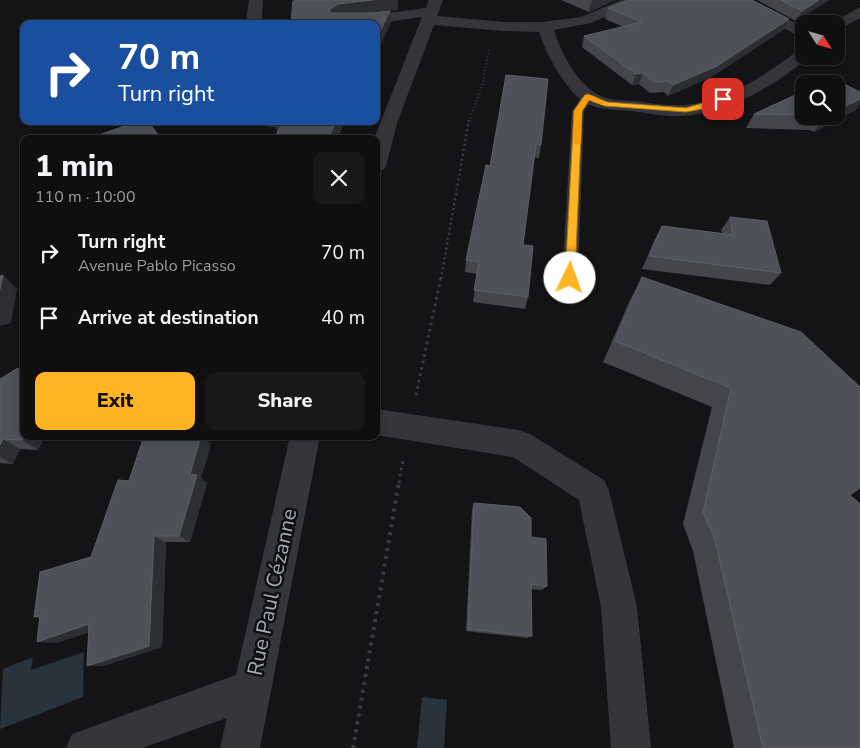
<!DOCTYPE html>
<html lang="en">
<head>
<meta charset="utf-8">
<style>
  :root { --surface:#0f0f10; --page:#181819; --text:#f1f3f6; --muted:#9b9c9f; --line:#2f2f30; --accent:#ffb423 }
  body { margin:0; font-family:"Nunito Sans",sans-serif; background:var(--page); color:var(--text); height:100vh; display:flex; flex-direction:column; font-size:19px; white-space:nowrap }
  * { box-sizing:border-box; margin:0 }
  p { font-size:16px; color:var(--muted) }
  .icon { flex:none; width:28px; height:28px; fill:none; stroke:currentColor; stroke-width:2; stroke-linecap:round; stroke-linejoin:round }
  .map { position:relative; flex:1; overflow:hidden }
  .sheet { position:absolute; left:20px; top:135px; width:360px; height:305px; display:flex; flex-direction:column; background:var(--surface); border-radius:10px; box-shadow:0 2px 8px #0003,0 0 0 1px var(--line) }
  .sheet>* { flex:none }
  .hud { position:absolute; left:20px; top:20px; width:360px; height:105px; border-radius:10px; box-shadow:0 2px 8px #0003,0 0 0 1px var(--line); background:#1a4fa0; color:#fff; overflow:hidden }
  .needle { width:32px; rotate:127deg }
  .tools { position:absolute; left:795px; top:15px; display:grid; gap:10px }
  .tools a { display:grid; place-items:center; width:50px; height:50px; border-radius:10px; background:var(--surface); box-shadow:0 2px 8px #0003,0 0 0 1px var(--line); font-size:25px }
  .pin { position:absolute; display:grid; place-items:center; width:42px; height:42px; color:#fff; margin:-21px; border-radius:10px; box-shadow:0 2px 8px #0006 }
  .me { position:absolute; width:55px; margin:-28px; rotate:3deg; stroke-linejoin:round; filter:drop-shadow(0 0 4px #0008) }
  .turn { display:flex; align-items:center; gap:18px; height:105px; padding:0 15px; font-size:22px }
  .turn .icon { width:65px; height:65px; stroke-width:2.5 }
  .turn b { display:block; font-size:35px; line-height:42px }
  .round { display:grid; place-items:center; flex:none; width:52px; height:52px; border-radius:10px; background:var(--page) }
  .summary { display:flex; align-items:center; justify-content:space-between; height:85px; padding:0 15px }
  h1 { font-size:30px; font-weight:800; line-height:38px }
  .primary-button { display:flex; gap:10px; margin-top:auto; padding:10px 15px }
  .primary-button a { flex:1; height:58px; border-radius:10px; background:var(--accent); color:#111; font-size:20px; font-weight:800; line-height:58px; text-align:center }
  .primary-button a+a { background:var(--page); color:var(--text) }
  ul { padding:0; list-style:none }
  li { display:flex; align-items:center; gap:15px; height:65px; padding:0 15px }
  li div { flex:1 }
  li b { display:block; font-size:19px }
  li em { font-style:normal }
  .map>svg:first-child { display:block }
  .water { fill:#29333b }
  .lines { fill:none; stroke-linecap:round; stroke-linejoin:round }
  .path-far3 { stroke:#3a3d43; stroke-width:2; stroke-dasharray:1 2.5; stroke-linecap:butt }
  .path-far2 { stroke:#3a3d43; stroke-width:2.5; stroke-dasharray:2 3; stroke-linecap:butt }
  .path-far1 { stroke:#3a3d43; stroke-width:3; stroke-dasharray:2.5 4; stroke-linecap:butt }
  .path { stroke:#3a3d43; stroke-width:4; stroke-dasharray:3 5; stroke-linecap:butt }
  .service { fill:#35363c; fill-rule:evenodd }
  .minor { fill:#35363c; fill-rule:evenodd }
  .wall { fill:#45464c }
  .shaded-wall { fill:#2d2e32 }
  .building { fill:#4f5158; stroke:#5d5f67 }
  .route { fill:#ffb423; stroke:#a67517 }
  .slow { fill:#f59e0b }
  .labels { text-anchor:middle; stroke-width:5; stroke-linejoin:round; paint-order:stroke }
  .near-street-label { font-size:21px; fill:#a4aab8; stroke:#0f0f11 }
</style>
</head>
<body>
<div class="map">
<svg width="860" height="748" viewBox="0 0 860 748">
  <rect width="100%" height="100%" fill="#141416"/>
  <!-- water -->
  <path class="water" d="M84,652L83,697L0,729L3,669L33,657L31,670Z
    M422,697L447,700L444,748H417Z"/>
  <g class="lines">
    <!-- path-far3 -->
    <path class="path-far3" d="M469,121L482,86L489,50"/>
    <!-- path-far2 -->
    <path class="path-far2" d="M441,279L469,120"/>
    <!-- path-far1 -->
    <path class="path-far1" d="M416,395L441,277
      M399,483L403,460"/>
    <!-- path -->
    <path class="path" d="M353,748L399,482"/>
    <!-- service -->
    <path class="service" d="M588,92L594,96L584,111L578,278L576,282L570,284L564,282L562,278L572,111L584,93Z"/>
    <!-- minor -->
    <path class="minor" d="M249,0H263L262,20L264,24H248L246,22Z
      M429,0H443L437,16L504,22H542L581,17L621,0H639L637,3L591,23L554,30C561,54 579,87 603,97C613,101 626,100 637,101C653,104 670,106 686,105C727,100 767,75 798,50L804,48V56H810C775,86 727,114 681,116C664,117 648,113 631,111C618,110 603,110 590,105C567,95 546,54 539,32L504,31L434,25L397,123L386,166L383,170L376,172V139H374L422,17L374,24H333L335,21L340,19L426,8Z
      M735,0H753L804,28V39L737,3Z
      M860,7V18L836,31V24H831Z
      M376,409L519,430L530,434L604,480L609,491L637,607L651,748H611L601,607L579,500L513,457L376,435Z
      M290,436H320L260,748H220L227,718L142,748H66L72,734L236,675Z"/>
  </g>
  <!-- wall -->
  <path class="wall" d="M561,0H616L589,12Z
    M757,0H829L796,21Z
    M608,8L789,19L783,30L711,77L668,96L664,92L650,93L639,84L632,85L582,47L584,36L624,27L605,19Z
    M506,75L541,145L539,158L534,157L523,245L528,297L525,309L473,302L477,274L465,272L466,260L490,166Z
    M804,91V116H836L856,110L814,132L810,130L746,128L754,114Z
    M200,121H345L337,139H274L277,132L276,127Z
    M730,217L781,273L770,285L642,269L655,239L662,226L722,233L721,230Z
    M642,277L850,495L860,748H734L693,551L683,524L712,407L603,362L630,300Z
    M18,368L24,373V436H45L38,450L20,449L13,464L0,463V379Z
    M211,444L201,478L207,483L190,542H166L162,647L103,666H87L89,632L56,643L40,618L34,617L91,557Z
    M474,503L531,537L547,586L542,590L531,589L532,636L527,638L466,631L472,510Z"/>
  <!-- shaded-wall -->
  <path class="shaded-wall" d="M373,0H398V6L397,10L390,11L391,23L376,54V39L331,23L329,10L338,4Z
    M594,0H616L589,12L591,1Z
    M819,0H829L796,21L802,11Z
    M789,19L783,30L711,77L668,96L673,85Z
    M643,73L639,84L632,85L636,74Z
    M860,99V104L856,110L814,132L824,118L827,116H836V111Z
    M336,121H345L337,139H328Z
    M281,125L279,139L276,126Z
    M3,275L17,289L11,323L0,326V289Z
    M18,368L24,373V378Z
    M24,436H45L38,450L22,440Z
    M201,436H203L211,444L201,478L207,483L190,542L179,536L190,474Z
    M3,439L20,449L13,464L0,457V445Z
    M154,536L166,542L162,647L103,666H87Z
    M89,624L105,627L56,643L37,642Z"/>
  <!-- building -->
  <path class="building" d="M300,0H373L338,4L329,10L331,13H373L390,11L376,39V24H291L293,1Z
    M628,0H752L789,19L717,66L673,85L668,81L654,82L643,73L636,74L584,36L642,22L608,8Z
    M781,0H819L802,11Z
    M506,75L548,79L541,145L536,144L523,245L533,246L528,297L474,290L479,262L466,260L486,165L490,166Z
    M832,78L860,92V99L836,111V84H820Z
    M804,91V115L754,114Z
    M139,121H148L161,139H98L96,136Z
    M279,121H336L328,139H274L281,125L276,126Z
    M730,217L767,221L781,273L649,256L662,226L733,235Z
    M3,275L0,289V276Z
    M642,277L801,332L860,387V488L850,495L860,504V748H763L715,540L703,512L731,388L615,341Z
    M18,368L24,378V436L22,440L3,439L0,445V379Z
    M144,436H201L190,474L197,475L179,536H154L149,646L87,666L89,624L37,642L40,615L34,617L40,572L91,557L118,480L129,481Z
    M474,503L520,507L531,518V537L546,539L547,586L531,584L532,636L468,629Z"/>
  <!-- route -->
  <path class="route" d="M588,94L607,102L686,108L723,97L727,99L707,108L686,112L605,106L589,100L582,111L575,278L570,282L565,278L574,111L585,95Z"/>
  <!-- slow -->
  <path class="slow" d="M585,95H590L606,102L602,105L589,100L582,111L581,143L577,145L573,143L574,111Z"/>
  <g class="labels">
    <!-- near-street labels -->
    <g class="near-street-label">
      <text transform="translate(272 592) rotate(-78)" y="7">Rue Paul Cézanne</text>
    </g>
  </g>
</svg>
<div class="tools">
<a><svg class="needle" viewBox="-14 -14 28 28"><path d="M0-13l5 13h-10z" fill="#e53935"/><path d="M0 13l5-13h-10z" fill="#9b9c9f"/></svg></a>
<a><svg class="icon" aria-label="search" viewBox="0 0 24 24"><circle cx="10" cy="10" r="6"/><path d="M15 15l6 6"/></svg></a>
</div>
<div class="pin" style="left:723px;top:99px;background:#d93025"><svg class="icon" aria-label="arrive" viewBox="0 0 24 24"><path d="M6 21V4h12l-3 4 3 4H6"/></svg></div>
<svg class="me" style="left:570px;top:278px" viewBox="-20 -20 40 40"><circle r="19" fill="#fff"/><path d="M0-13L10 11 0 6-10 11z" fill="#ffb423"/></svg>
<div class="hud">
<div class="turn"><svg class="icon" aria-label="right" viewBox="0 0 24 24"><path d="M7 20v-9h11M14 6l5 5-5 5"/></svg><div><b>70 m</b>Turn right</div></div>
</div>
<section class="sheet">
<div class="summary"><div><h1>1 min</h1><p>110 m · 10:00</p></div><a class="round"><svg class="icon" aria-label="close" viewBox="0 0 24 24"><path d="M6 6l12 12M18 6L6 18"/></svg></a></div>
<ul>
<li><svg class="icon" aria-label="right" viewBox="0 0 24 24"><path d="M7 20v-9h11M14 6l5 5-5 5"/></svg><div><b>Turn right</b><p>Avenue Pablo Picasso</p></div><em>70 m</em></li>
<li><svg class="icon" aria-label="arrive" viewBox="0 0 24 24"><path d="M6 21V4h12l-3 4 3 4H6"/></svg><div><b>Arrive at destination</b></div><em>40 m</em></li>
</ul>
<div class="primary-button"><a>Exit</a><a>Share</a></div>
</section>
</div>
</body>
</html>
